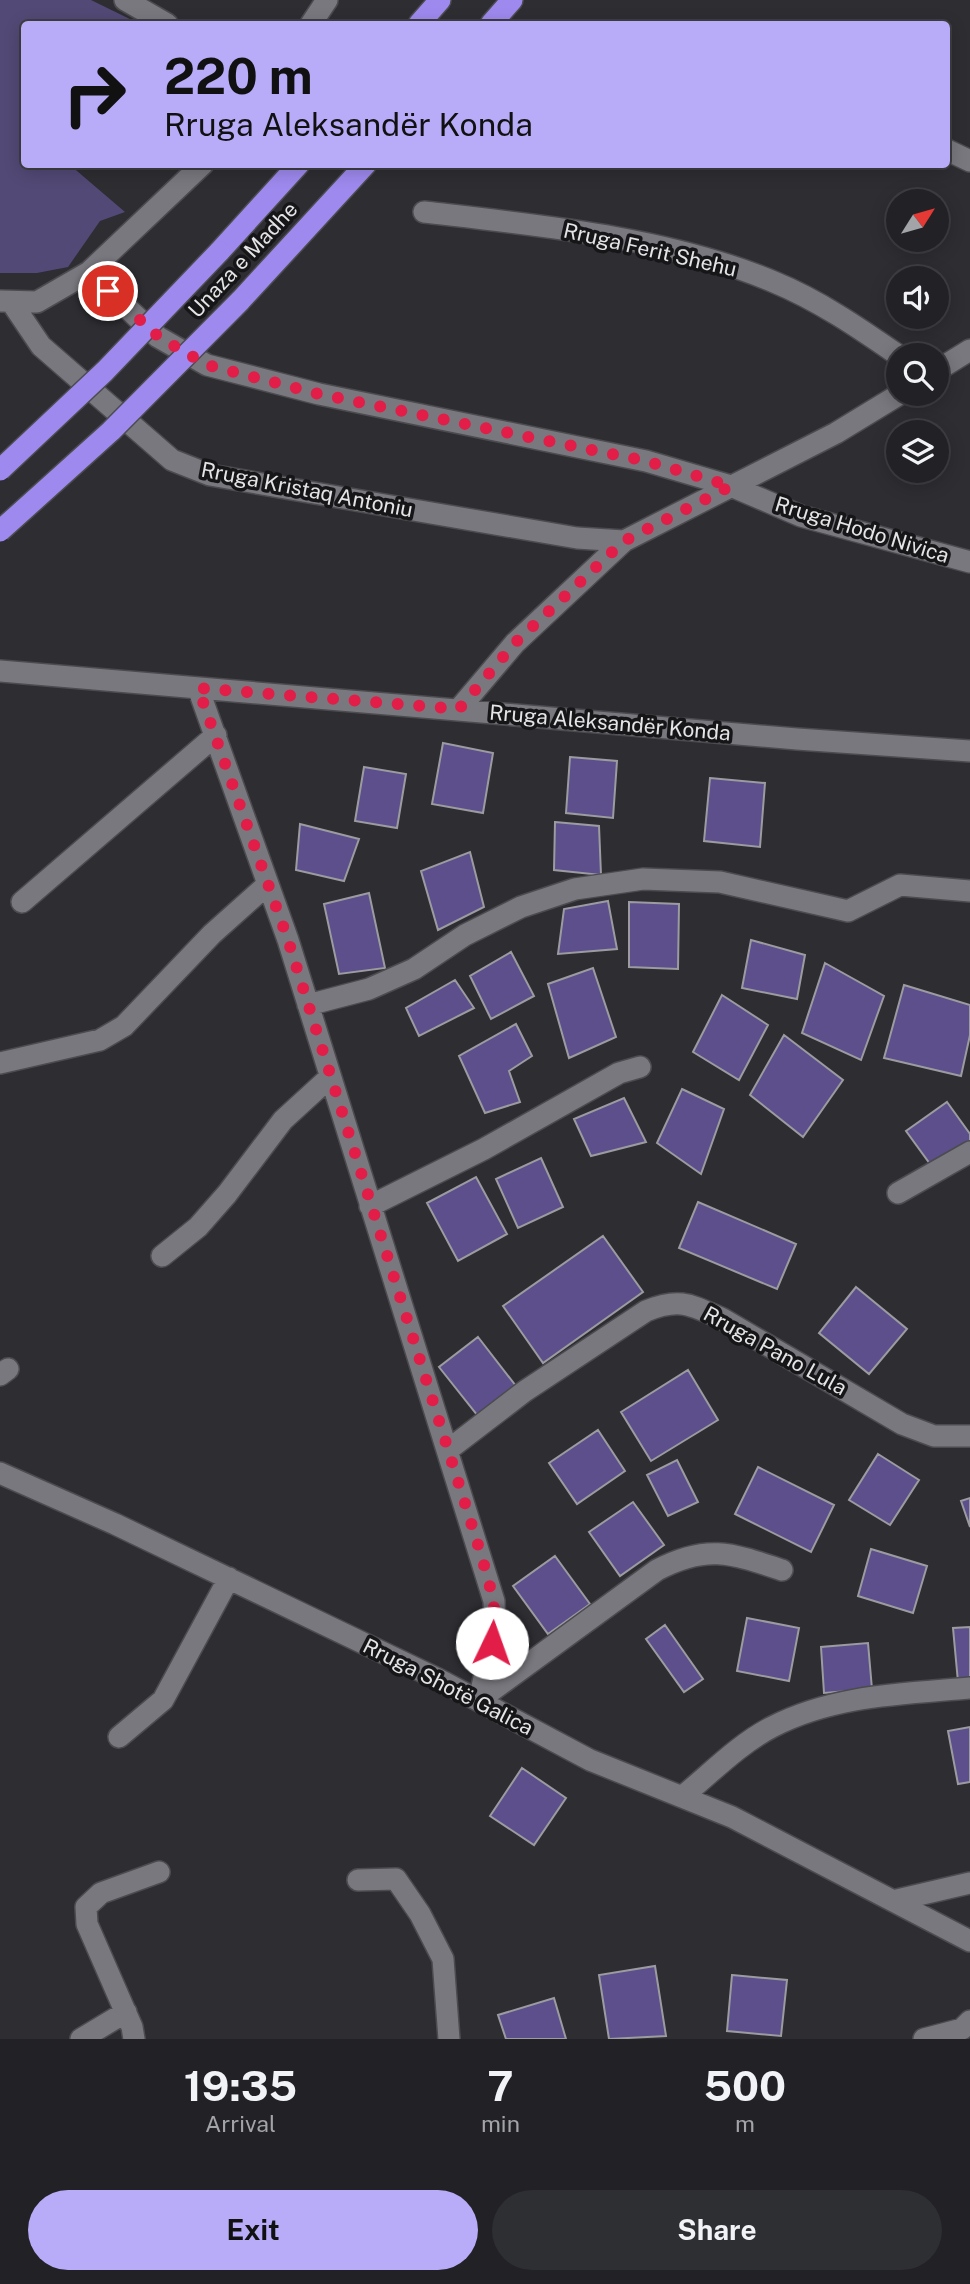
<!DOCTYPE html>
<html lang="en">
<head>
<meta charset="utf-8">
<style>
  :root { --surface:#222226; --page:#2e2f32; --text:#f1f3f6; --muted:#a2a4a7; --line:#3f3f43; --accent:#b8abf7 }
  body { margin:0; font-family:"Public Sans",sans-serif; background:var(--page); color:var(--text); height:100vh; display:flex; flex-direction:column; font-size:26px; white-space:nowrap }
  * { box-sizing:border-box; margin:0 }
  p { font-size:23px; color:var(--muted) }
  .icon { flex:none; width:38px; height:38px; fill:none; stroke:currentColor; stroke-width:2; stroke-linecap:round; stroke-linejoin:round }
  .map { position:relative; height:2039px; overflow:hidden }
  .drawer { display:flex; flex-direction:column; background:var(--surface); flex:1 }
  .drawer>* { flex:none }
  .hud { position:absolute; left:21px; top:21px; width:929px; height:147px; border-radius:7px; box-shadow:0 4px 18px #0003,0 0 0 2px var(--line); background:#b8abf7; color:#111; overflow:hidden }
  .needle { width:46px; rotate:53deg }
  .controls { position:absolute; left:886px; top:189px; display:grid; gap:14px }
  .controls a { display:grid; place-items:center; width:63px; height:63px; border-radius:50%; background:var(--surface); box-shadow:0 4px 18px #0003,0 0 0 2px var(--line); font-size:35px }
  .pin { position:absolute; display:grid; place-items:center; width:60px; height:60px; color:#fff; margin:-30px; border:4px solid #fff; border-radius:50%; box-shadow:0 2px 7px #0007 }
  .me { position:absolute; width:77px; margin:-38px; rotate:3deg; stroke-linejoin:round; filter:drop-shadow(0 0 5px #0008) }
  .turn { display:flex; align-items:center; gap:24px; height:147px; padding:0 28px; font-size:32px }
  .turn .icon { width:91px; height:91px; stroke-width:2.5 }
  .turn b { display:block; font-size:49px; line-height:60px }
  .eta { display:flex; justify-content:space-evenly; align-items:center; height:119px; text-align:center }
  .eta b { font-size:42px; font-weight:700; line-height:49px }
  .button { display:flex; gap:14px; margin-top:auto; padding:14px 28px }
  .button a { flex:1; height:80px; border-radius:42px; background:var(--accent); color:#111; font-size:28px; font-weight:700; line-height:80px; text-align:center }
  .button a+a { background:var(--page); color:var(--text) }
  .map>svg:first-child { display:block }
  .green { fill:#524976 }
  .building { fill:#5c4f8c; stroke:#9b9ba0; stroke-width:2 }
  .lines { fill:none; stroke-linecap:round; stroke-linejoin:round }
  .minor-casing { stroke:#4c4b4f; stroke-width:24 }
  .highway-casing { stroke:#4c4b4f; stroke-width:24 }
  .minor { stroke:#79787e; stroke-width:21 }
  .highway { stroke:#9e89ee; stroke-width:21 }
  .highway-bridge-casing { stroke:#4c4b4f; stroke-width:24; stroke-linecap:butt }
  .highway-bridge { stroke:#9e89ee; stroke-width:21 }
  .route { stroke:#e11d48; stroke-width:12; stroke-dasharray:0 21.6 }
  .labels { text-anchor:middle; stroke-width:7; stroke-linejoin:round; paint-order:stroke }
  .street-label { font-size:21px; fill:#e4e4e7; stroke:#161618 }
</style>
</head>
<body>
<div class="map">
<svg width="970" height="2039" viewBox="0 0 970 2039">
  <rect width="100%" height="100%" fill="#2e2d32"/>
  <!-- green -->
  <path class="green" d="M0,0H91L140,24H24V164L70,165L125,212L100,221L68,267L37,273H0Z"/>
  <!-- building -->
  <path class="building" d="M443,743L493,753L483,813L432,804Z
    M570,757L617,761L613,818L566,813Z
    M364,767L406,774L397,828L355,821Z
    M710,778L765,783L760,847L704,841Z
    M555,822L599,826L601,875L554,870Z
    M300,824L359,839L344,881L296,870Z
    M470,852L484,907L438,930L421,871Z
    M369,893L385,968L339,974L324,904Z
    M608,901L617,949L558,954L564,909Z
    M629,902L679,904L678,969L629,967Z
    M751,940L805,955L797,999L742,988Z
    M511,952L534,996L491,1019L470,976Z
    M825,963L884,996L861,1060L802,1033Z
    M593,968L616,1037L569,1058L548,984Z
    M455,980L474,1008L419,1036L406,1008Z
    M904,985L970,1005V1035L961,1076L884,1058Z
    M722,995L768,1025L739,1080L693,1052Z
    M516,1024L532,1056L509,1071L520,1102L485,1113L459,1056Z
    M784,1035L843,1080L803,1137L750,1095Z
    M682,1089L724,1109L701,1174L657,1143Z
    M624,1098L646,1142L591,1156L574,1119Z
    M947,1102L970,1134V1142L933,1168L906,1131Z
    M541,1158L563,1207L518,1228L496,1179Z
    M476,1177L507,1234L458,1261L427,1203Z
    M698,1202L796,1244L777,1289L679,1248Z
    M603,1236L643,1292L543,1363L503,1306Z
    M856,1287L907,1329L869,1374L819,1333Z
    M478,1337L516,1386L478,1416L439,1367Z
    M688,1370L718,1420L651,1461L621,1412Z
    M598,1430L625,1471L577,1504L549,1463Z
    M878,1454L919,1480L890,1525L849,1500Z
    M677,1460L698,1502L668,1516L647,1475Z
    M758,1467L834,1505L811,1552L735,1514Z
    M970,1498V1527L961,1501Z
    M633,1502L664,1545L620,1576L589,1532Z
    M871,1549L927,1566L913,1613L858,1596Z
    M555,1556L590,1604L548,1634L513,1586Z
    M747,1618L799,1628L789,1681L737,1671Z
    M665,1625L703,1679L684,1692L646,1639Z
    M970,1627V1681L958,1682L953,1628Z
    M868,1643L872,1689L824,1693L821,1647Z
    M970,1727V1782L958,1784L948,1731Z
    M522,1768L566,1798L534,1845L490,1816Z
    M655,1966L666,2036L609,2039L599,1975Z
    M732,1975L787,1980L781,2036L727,2031Z
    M554,1998L566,2039H506L498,2015Z"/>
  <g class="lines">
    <!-- minor casing -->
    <g class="minor-casing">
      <path id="minor" d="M125,0L167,24
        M311,24L327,0
        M947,150L970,161
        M424,212C537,225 668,237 774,282C818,300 859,328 898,355
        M89,272L158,337L207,365L319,394L646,461L731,486L801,516L970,562
        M1,301L37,302L89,272L203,164
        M12,303L41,346L172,460L210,475L577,538L624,541
        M936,371L970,350
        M0,671L797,739L970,751
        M198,688L288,940L494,1601L495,1629L479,1700
        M459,709L515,643L624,541L836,433L900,394
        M22,902L216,735
        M308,1005L369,989L414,969L465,935L521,907L575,889L643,879L720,882L848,911L900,885L970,891
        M0,1063L100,1040L124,1026L212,934L268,884
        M898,1193L970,1152
        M370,1206L484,1149L619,1073L640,1067
        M162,1256L198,1227L227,1194L283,1120L330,1077
        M0,1375L8,1369
        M448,1450L525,1391L646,1311C680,1297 691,1305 723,1319L902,1424L934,1436H970
        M0,1473L115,1524L438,1679L590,1760L732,1817L970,1941
        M479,1700L657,1570C707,1544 731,1553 782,1570
        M119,1737L163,1700L229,1578
        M683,1796C711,1773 739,1744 772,1727C834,1695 902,1694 970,1688
        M358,1880L396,1879L420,1914L443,1959L449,2039
        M897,1900L970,1883
        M81,2039L126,2012
        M134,2039L132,2027L87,1924L86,1907L101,1893L159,1872
        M924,2039L962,2029L970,2021"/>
    </g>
    <!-- highway casing -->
    <g class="highway-casing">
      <path id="highway" d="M419,24L440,0
        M491,24L512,0
        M219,252L299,164
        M240,301L366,164"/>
    </g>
    <!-- minor -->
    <use href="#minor" class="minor"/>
    <!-- highway -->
    <use href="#highway" class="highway"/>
    <!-- highway-bridge casing -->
    <g class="highway-bridge-casing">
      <path id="highway-bridge" d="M0,470L105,371L219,252
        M0,531L111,431L240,301"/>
    </g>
    <!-- highway-bridge -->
    <use href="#highway-bridge" class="highway-bridge"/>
  </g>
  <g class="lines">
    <!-- route -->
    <path class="route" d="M108,291L159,337L207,365L319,394L646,461L731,486L624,541L515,643L459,709L198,688L288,940L479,1548C488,1580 500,1610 492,1643"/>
  </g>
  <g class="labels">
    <!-- street labels -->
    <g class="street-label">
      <text transform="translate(650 250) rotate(13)" y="7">Rruga Ferit Shehu</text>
      <text transform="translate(243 260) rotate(-47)" y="7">Unaza e Madhe</text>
      <text transform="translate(307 490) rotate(11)" y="7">Rruga Kristaq Antoniu</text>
      <text transform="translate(862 530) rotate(17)" y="7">Rruga Hodo Nivica</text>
      <text transform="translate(610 723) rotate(5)" y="7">Rruga Aleksandër Konda</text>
      <text transform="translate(775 1351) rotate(29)" y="7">Rruga Pano Lula</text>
      <text transform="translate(448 1687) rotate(27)" y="7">Rruga Shotë Galica</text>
    </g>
  </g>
</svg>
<div class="controls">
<a><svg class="needle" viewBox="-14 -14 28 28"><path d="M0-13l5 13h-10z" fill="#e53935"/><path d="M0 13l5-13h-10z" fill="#a2a4a7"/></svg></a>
<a><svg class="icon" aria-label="sound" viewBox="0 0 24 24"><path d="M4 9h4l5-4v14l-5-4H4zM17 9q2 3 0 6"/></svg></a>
<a><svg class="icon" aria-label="search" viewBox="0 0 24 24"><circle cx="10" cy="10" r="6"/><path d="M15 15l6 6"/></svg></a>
<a><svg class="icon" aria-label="layers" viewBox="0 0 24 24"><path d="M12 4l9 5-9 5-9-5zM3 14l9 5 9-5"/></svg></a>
</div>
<div class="pin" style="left:108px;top:291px;background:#d93025"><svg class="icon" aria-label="arrive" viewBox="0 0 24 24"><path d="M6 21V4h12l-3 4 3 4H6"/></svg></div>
<svg class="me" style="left:492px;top:1643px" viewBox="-20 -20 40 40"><circle r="19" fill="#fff"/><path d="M0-13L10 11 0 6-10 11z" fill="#e11d48"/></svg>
<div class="hud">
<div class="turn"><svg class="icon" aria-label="right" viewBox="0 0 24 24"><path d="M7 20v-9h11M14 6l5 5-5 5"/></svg><div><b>220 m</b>Rruga Aleksandër Konda</div></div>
</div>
</div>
<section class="drawer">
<div class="eta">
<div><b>19:35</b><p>Arrival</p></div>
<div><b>7</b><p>min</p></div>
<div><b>500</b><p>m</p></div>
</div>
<div class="button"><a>Exit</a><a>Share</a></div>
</section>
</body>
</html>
